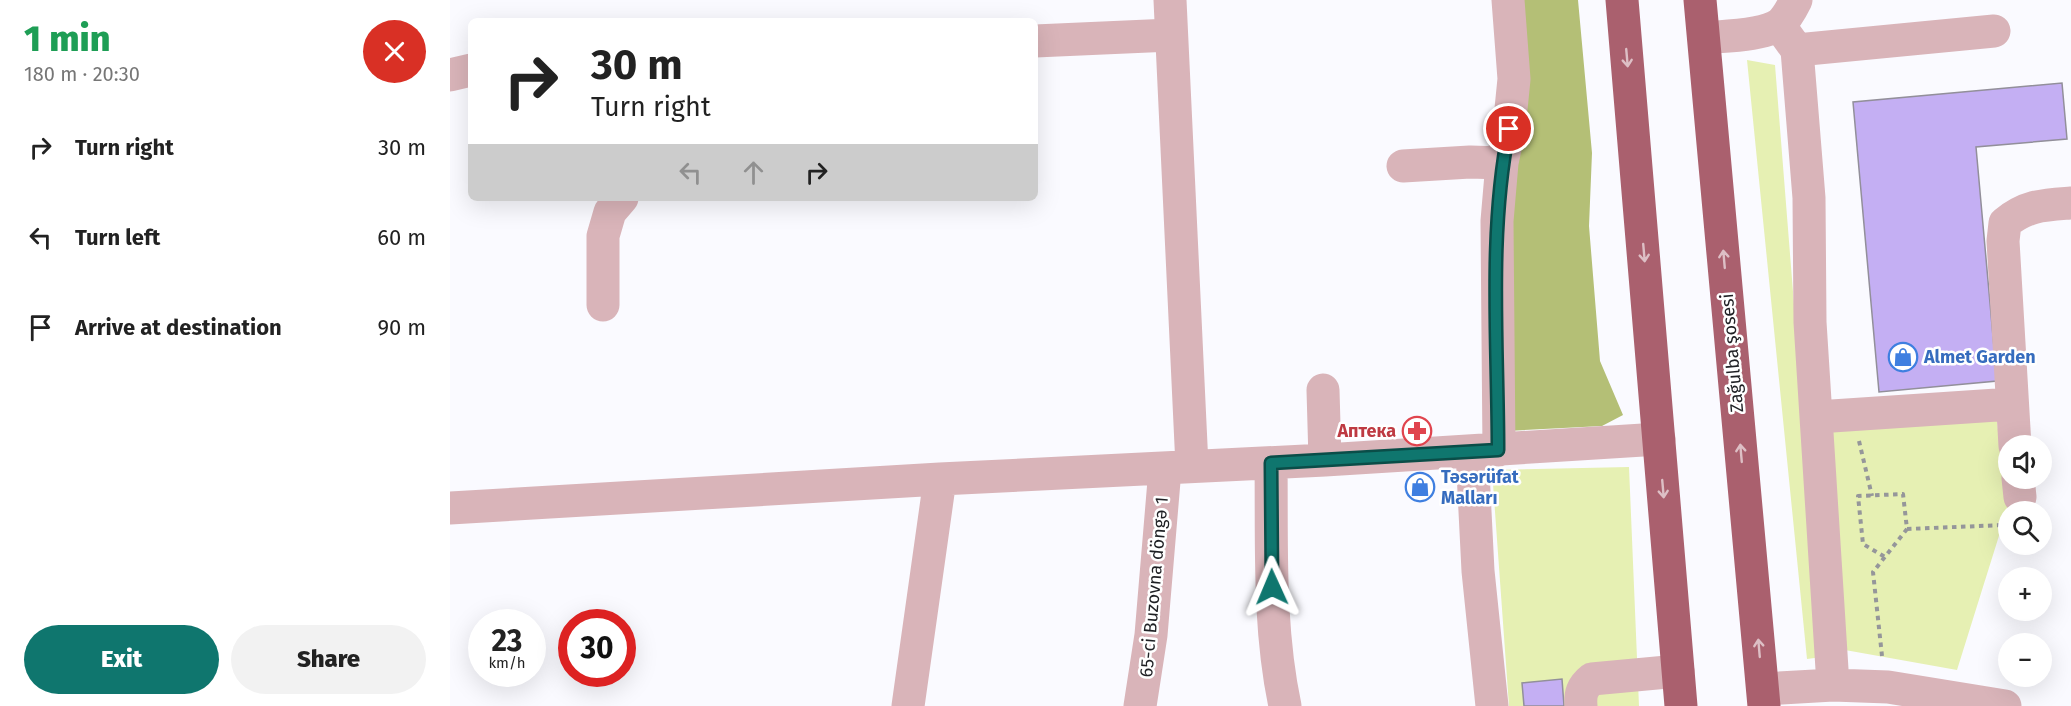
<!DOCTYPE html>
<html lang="en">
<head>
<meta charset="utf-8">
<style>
  :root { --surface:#fff; --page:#f2f2f2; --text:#222; --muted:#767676; --accent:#0f766e }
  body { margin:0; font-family:"Fira Sans",sans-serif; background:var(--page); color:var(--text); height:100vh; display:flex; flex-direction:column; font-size:22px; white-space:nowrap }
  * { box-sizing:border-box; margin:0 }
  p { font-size:20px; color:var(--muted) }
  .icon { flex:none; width:33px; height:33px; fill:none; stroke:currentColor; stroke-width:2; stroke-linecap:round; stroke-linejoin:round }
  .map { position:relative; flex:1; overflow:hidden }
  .sheet { display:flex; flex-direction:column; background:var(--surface); width:450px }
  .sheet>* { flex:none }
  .guide { position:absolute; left:18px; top:18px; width:570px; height:183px; border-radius:9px; box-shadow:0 6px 24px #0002; background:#fff; color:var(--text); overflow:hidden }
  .tools { position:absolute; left:1548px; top:435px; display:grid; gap:12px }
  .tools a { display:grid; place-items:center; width:54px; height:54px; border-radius:50%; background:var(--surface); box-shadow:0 6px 24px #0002; font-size:30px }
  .speed { position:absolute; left:18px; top:609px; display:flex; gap:12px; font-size:30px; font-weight:700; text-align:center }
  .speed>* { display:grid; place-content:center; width:78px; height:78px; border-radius:50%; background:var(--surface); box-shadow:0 6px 24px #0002; line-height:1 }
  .speed small { font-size:15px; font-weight:400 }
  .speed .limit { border:9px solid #d22; background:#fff; color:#111 }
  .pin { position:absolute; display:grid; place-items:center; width:51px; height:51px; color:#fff; margin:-26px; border:3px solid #fff; border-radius:50%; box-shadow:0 2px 6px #0007 }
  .me { position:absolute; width:66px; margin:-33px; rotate:359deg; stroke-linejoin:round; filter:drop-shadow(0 0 4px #0008) }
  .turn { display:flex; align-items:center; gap:21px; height:126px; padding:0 24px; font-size:27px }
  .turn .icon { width:78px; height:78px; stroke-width:2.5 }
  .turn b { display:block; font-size:42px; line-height:51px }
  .lanes { display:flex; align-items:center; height:57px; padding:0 24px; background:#0003; justify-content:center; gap:30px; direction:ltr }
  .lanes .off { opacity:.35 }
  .round { display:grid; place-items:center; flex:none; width:63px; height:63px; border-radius:32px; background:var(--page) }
  .summary { display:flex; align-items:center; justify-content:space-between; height:102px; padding:0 24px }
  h1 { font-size:36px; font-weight:800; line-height:45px; color:#1e9e55 }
  .button { display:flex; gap:12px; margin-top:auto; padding:12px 24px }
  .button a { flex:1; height:69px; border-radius:36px; background:var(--accent); color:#fff; font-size:24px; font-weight:800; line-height:69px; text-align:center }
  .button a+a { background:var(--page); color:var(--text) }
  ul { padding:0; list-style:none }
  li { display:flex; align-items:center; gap:18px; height:90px; padding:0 24px }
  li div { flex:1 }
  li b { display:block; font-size:22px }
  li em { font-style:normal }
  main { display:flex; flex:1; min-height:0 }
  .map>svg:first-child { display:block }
  .green { fill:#e6f0b3 }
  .forest { fill:#b4bf76 }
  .building { fill:#c4aff3; stroke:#928f9a; stroke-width:1.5 }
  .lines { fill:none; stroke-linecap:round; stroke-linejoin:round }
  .path { stroke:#95969a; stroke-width:4; stroke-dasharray:4.5 4.5; stroke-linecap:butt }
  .minor { stroke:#d9b4b9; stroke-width:33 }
  .highway { stroke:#aa606e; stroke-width:33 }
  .oneway { stroke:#ddbfc5 }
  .route-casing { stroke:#0a4d48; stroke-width:15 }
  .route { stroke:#0f766e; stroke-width:10 }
  .labels { text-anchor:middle; stroke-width:5; stroke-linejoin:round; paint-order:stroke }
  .street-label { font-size:18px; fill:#1f2024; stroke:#fff }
  .shop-label { font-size:18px; font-weight:bold; fill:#366cbe; stroke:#fff; text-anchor:start }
  .health-label { font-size:18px; font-weight:bold; fill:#be3a42; stroke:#fff; text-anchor:end }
</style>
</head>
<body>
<main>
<section class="sheet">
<div class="summary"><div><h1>1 min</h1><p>180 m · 20:30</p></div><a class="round" style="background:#d93025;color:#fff"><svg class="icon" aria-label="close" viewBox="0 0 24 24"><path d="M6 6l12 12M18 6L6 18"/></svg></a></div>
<ul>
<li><svg class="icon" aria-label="right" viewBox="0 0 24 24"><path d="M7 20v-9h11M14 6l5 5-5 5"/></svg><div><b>Turn right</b></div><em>30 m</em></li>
<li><svg class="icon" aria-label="left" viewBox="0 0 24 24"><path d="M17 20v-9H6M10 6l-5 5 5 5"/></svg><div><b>Turn left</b></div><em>60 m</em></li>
<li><svg class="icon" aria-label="arrive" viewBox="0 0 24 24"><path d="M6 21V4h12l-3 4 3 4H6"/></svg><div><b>Arrive at destination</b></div><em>90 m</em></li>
</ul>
<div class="button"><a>Exit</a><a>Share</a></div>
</section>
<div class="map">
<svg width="1621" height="706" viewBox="0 0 1621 706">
  <rect width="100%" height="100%" fill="#fafaff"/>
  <!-- green -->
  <path class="green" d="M1297,60L1325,65L1372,657L1357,659Z
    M1546,414L1558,507L1507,670L1395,650L1378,428Z
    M1179,467L1189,706H1059L1042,470Z"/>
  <!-- forest -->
  <path class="forest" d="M1067,0H1128L1142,153L1139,226L1150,361L1173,415L1152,426L1057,431Z"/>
  <!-- building -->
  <path class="building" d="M1612,83L1617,139L1526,147L1547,381L1429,392L1403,102Z
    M1112,679L1114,706H1074L1072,683Z"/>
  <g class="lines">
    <!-- path -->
    <path class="path" d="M1409,441L1422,496
      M1457,529L1553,525
      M1432,656L1423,572L1457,529L1453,494L1408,496L1413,544L1435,557"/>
    <!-- minor -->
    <path class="minor" d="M720,0L742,466
      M1329,25L1347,50L1359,198L1360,322L1383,685
      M1254,38C1273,36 1314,36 1330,24C1337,18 1342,8 1346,0
      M585,41L721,35
      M1347,50L1544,31
      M0,75L21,70
      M953,166L1020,162L1052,163
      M153,305V236L160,212L172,198
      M873,390L875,460
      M1367,417L1562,404
      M1565,446L1553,241L1555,223C1577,205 1594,205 1621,203
      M1049,450L1047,221L1052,163L1059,129L1064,79L1058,0
      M1022,452L1028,571L1042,706
      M821,463C822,544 818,626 835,706
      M1568,478L1570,497
      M0,508L490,479L875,460L1209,439
      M1313,689L1383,685L1438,687L1555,706
      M458,706L490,479
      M690,706L701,635L715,469
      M1131,706C1130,694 1132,687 1142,679L1228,671"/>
    <!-- highway -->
    <path class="highway" d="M1172,0L1231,706
      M1250,0L1314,706"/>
  </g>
  <!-- one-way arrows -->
  <defs><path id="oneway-shaft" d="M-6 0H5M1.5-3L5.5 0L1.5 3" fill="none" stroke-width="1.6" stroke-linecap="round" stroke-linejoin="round" transform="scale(1.5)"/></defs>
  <g class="oneway">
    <use href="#oneway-shaft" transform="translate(1177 58) rotate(85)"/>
    <use href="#oneway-shaft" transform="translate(1194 253) rotate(85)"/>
    <use href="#oneway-shaft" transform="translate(1274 259) rotate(-95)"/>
    <use href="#oneway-shaft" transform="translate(1291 453) rotate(-95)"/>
    <use href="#oneway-shaft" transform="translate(1213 489) rotate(85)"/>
    <use href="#oneway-shaft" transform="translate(1309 648) rotate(-95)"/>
  </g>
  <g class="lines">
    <!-- route casing -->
    <g class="route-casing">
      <path id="route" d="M822,587L821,463L1048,450C1048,344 1038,234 1059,129"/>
    </g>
    <!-- route -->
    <use href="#route" class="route"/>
  </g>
  <!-- icons -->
  <defs>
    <g id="shop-ring" transform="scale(1.5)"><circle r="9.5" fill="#fff" stroke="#3f7fe0" stroke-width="1.5"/><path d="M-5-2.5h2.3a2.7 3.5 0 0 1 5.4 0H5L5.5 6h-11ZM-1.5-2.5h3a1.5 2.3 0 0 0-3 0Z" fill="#3f7fe0"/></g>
    <g id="pharmacy-ring" transform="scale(1.5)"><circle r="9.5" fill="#fff" stroke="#e0444e" stroke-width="1.5"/><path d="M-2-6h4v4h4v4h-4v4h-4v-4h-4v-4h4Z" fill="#e0444e"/></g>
  </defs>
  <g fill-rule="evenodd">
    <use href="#shop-ring" x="1453" y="357"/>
    <use href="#pharmacy-ring" x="967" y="431"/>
    <use href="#shop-ring" x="970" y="487"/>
  </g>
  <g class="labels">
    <!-- street labels -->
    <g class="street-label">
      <text transform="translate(1282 353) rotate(-95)" y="6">Zağulba şosesi</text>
      <text transform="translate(704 587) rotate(-85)" y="6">65-ci Buzovna döngə 1</text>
    </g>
    <!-- shop labels -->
    <g class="shop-label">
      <text x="1474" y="363">Almet Garden</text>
      <text x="991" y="483">Təsərüfat<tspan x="991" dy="21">Malları</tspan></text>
    </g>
    <!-- health labels -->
    <g class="health-label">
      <text x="946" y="437">Аптека</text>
    </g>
  </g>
</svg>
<div class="tools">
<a><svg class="icon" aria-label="sound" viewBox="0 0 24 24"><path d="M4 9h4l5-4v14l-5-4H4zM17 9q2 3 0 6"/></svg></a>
<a><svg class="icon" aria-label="search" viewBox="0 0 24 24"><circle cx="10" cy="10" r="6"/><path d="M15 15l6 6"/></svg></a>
<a>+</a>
<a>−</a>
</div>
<div class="speed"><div>23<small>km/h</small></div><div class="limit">30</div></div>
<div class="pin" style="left:1059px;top:129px;background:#d93025"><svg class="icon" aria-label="arrive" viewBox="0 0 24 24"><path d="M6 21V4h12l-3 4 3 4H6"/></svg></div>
<svg class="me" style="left:822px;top:587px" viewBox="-20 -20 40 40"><path d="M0-17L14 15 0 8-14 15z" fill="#0f766e" stroke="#fff" stroke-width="4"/></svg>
<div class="guide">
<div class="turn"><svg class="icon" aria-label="right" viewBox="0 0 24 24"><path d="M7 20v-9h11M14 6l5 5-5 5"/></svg><div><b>30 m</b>Turn right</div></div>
<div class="lanes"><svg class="icon off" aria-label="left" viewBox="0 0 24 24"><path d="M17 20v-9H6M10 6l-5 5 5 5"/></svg><svg class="icon off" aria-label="ahead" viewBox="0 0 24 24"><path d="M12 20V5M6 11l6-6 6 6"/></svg><svg class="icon" aria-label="right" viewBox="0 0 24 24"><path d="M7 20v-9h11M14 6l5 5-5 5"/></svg></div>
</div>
</div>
</main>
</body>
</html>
